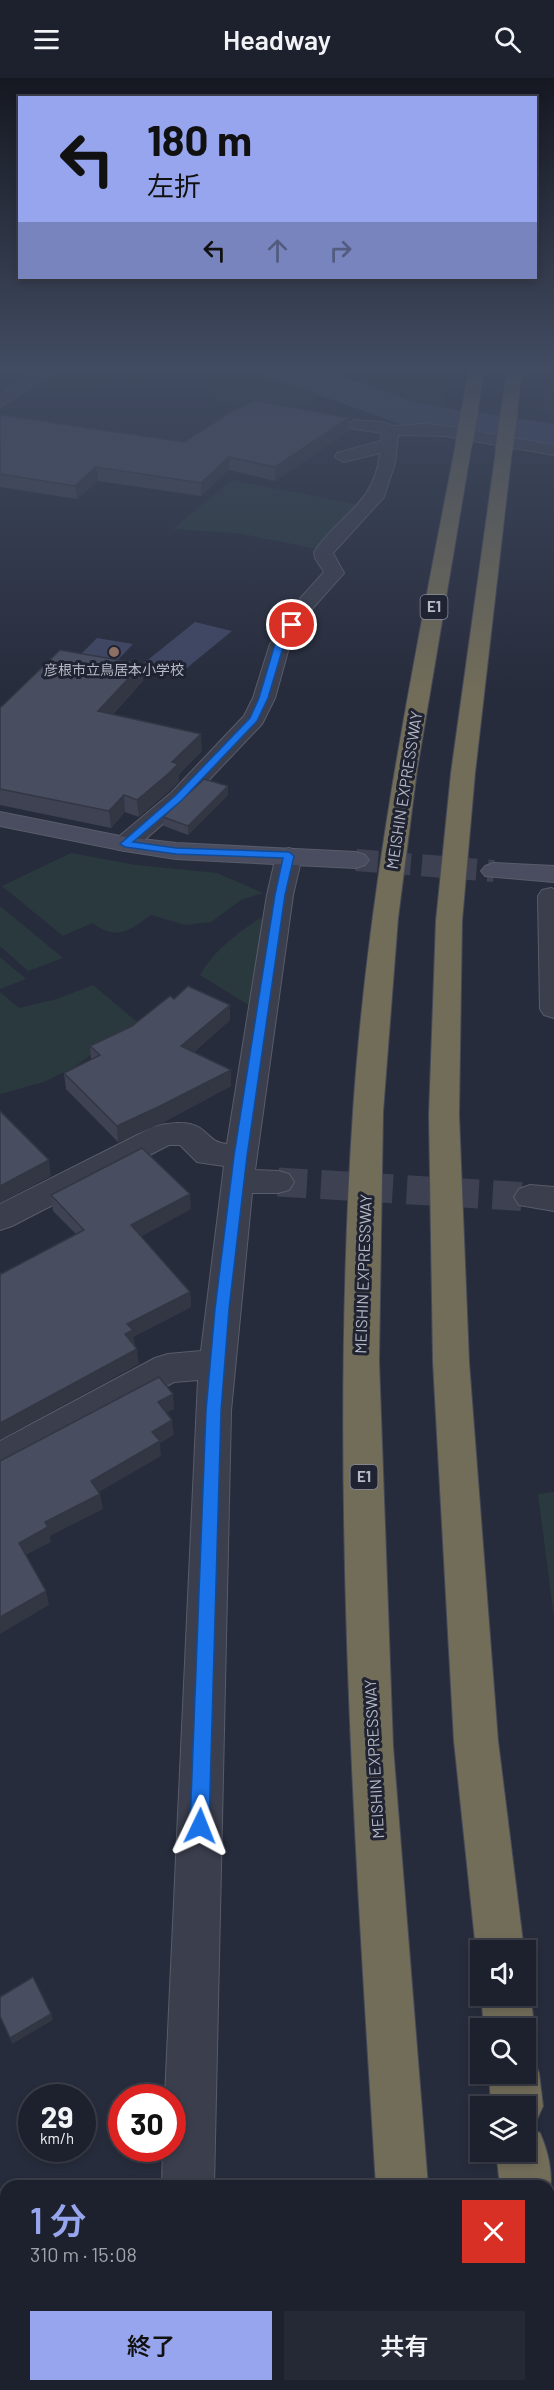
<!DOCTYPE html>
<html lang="ja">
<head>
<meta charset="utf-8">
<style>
  :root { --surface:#1d212d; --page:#252935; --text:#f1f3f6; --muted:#a0a3aa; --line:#3b3e49; --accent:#96a5ed }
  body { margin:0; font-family:Barlow,"Noto Sans JP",sans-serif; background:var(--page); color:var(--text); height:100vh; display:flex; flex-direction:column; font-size:22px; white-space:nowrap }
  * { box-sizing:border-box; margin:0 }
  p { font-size:20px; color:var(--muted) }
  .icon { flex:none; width:33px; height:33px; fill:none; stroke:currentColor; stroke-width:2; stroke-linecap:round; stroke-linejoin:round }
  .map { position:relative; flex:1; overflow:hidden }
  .side { position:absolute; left:0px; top:2102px; width:555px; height:212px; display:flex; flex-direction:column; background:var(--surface); border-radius:18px 18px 0 0; box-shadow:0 3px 9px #0003,0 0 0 2px var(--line) }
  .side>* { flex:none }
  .hud { position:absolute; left:18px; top:18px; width:519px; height:183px; border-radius:0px; box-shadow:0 3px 9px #0003,0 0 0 2px var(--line); background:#96a5ed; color:#111; overflow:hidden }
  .tools { position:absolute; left:470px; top:1862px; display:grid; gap:12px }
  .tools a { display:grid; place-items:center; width:66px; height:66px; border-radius:0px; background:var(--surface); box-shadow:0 3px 9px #0003,0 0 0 2px var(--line); font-size:30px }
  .speed { position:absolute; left:18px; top:2006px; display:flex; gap:12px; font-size:30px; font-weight:700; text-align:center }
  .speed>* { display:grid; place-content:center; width:78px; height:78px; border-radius:50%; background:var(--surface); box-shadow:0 3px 9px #0003,0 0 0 2px var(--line); line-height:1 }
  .speed small { font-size:15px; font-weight:400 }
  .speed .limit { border:9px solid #d22; background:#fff; color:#111 }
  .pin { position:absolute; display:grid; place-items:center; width:51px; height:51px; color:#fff; margin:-26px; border:3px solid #fff; border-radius:50%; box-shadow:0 2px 6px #0007 }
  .me { position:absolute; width:66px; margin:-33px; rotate:2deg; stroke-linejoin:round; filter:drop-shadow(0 0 4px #0008) }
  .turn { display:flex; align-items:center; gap:21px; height:126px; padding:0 30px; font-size:27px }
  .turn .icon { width:78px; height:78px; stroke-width:2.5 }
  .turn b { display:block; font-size:42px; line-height:51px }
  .lanes { display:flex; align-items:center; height:57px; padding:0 30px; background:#0003; justify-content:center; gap:30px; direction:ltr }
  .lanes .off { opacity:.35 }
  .round { display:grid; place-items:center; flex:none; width:63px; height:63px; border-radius:0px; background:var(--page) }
  .overview { display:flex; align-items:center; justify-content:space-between; height:102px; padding:0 30px }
  h1 { font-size:36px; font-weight:600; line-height:45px; color:var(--accent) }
  .cta { display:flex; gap:12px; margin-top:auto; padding:12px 30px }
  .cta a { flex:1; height:69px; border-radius:0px; background:var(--accent); color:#111; font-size:24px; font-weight:600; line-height:69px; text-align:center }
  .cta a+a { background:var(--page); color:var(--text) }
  header { display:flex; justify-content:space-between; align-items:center; height:78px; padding:0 30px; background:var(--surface); font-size:27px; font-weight:600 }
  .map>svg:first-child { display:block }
  .green { fill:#2a393e }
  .water { fill:#3f4663 }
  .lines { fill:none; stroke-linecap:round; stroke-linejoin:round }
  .river { fill:#3f4663; fill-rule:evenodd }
  .street-tunnel { stroke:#3d4151; stroke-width:29; stroke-dasharray:29 14; stroke-linecap:butt }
  .secondary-tunnel { stroke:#3d4151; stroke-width:22; stroke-dasharray:22 11; stroke-linecap:butt }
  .street-casing { stroke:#595c6a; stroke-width:2 }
  .secondary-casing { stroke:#595c6a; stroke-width:2 }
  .highway-casing { stroke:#464957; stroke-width:2 }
  .street { fill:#3b3e4d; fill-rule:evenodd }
  .secondary { fill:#494d5f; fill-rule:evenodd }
  .highway { fill:#726d59; fill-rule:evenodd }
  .highway-bridge-casing { stroke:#464957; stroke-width:19; stroke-linecap:butt }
  .highway-bridge { stroke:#726d59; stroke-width:17 }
  .wall { fill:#3f4253 }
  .shaded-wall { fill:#333643 }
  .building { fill:#494d60; stroke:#333643; stroke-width:1.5 }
  .route { fill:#1a73e8; stroke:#114b97; stroke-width:1.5 }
  .education-dot { fill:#8d6e63; stroke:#202332; stroke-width:2 }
  .labels { text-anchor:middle; stroke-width:6; stroke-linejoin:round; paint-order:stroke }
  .far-poi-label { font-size:14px; fill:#b7bac7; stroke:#202332 }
  .shield { fill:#202332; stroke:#8a8d9a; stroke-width:1.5 }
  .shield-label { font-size:15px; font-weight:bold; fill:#b7bac7 }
  .street-label { font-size:16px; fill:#b7bac7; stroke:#202332 }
</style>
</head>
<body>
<header><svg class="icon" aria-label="menu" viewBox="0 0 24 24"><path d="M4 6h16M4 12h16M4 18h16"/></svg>Headway<svg class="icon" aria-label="search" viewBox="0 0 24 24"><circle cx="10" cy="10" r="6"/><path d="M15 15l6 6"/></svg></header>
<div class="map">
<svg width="554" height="2312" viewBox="0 0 554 2312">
  <rect width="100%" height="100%" fill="#272c3c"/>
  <!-- green -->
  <path class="green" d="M59,291H179L161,301L133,309L115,304L93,313H73L38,305Z
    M180,291H450L442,335L344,307L295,333L220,324Z
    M546,291H554V334L539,332L543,329Z
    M232,402L359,427L317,471L237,455L173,451Z
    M71,775L136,787L217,795L263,815L241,822L211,844L185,847L151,837C128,853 118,863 92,845L63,858L2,808Z
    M0,828L63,880L28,893L0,868Z
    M260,840L265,841L250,928L200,897C214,872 237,856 260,840Z
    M0,879L26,901L0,911Z
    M93,907L137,944L74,989L44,1004L0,1016V914L19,930L57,921Z
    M554,1414V1539L538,1416Z"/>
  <!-- water -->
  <path class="water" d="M195,544L232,553L177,598L139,589Z
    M97,560L133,566L112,588L76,581Z"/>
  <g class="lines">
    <!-- river -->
    <path class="river" d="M263,291H320L421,326L554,346V370L400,346L269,299Z"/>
    <!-- street-tunnel -->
    <path class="street-tunnel" d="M278,1104L530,1119"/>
    <!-- secondary-tunnel -->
    <path class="secondary-tunnel" d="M356,782L494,793"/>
    <!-- street casing -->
    <g class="street-casing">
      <path id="street" d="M42,291H60L0,329V317Z
        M354,342L381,344L395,348L424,346L446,348L554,367V377L446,358L398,357L395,385L384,419L333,475L344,495L312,531L290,566L275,620L262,646L187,725L134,771L125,773L116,771L113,766L116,761L171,715L244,638L253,620L270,566L297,524L324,494L315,480L314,474C340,435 374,428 380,375L343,384L335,379L337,375L381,363L382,355L348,350L346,347Z
        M289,770L298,773L302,778L293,817L255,1092L278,1093L289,1096L294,1104L289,1112L278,1115H252L231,1333L214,2108H162L163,2070H172V2019H165L198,1302L174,1304L13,1392L0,1397V1363L155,1280L168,1276L201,1273L224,1088L197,1084L180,1067H169L12,1148L0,1152V1126L153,1049C166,1045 188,1042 200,1050C211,1058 213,1065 227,1066L267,817L276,778L280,773Z
        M551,810L554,811V940L544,937L540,931L538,818L542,812Z
        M530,1107L554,1109V1133L519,1127L514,1119L519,1111Z
        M156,2307H214V2312H156Z"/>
    </g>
    <!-- secondary casing -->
    <g class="secondary-casing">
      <path id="secondary" d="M0,734L125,759L176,765L356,774L365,777L369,782L365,787L356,790L176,781L125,773L0,748Z
        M494,785L554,788V804L485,798L481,793L485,788Z"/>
    </g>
    <!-- highway casing -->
    <g class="highway-casing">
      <path id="highway" d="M469,291H484L478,330L470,335L462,330Z
        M507,291H522L517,335L509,340L501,335Z
        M464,360L472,365L417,692L398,840L383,1034L379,1283L393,1668L428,2108H376C354,1751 329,1392 353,1034C368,808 413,587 456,365Z
        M504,367L512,372L475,695L462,843L459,1037L469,1284L498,1663L524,1872H480V1882L476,1872L454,1663L433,1284L429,1037L436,843L451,695L496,372Z
        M525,1906C533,1926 538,1951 525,1968V1950H484L481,1917H525Z
        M525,1974L532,1977L539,1995L543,2028L535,2046L528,2049L540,2055C548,2073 554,2098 549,2116V2108H500L496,2073H525V2028H491L489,1995H525Z
        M549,2237L554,2239V2312H532L530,2307H549Z
        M390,2307H448V2312H390Z"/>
    </g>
    <!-- street -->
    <use href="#street" class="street"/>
    <!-- secondary -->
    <use href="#secondary" class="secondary"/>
    <!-- highway -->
    <use href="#highway" class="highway"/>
    <!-- highway-bridge casing -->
    <g class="highway-bridge-casing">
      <path id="highway-bridge" d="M464,365L470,330
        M504,372L509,335"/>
    </g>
    <!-- highway-bridge -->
    <use href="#highway-bridge" class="highway-bridge"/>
  </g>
  <!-- wall -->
  <path class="wall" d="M0,337L184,364L349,353L275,403L229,392L201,418L98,403L77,421L0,409Z
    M143,603L113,636L202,673L179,696V703L169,713L139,739L125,734L111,750L0,727V629Z
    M228,708V717L188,757L164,748L163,739Z
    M174,921L230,927V942L194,974L231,992V1008L162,1045L118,1064L66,1011L64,995L91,982L90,968L132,948Z
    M51,1117L191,1131L141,1158L190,1214L191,1229L133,1259L139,1286L1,1196L76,1156L53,1133Z"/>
  <!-- shaded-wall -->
  <path class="shaded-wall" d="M349,340V353L275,403V389Z
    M229,379V392L201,418V405Z
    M96,389L98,403L77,421L75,408Z
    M142,586L143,603L100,649L98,633Z
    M201,656L202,673L179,696V703L169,713L139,739L137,722L172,684Z
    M228,708V717L188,757V748Z
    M124,717L125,734L111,750L109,733Z
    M230,927V942L182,984L181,968Z
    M231,992V1008L162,1045L118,1064L117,1048Z
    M49,1082L51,1098L0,1125V1108Z
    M190,1116L191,1131L133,1163L131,1147Z
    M190,1214L191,1229L133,1259L134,1268L125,1256L127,1246Z
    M137,1271L139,1286L0,1362V1345Z
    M173,1316L174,1331L159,1339L158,1324Z
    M172,1342L174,1357L160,1365L161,1378L94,1417L91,1403L152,1354Z
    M100,1416L103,1431L50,1458L51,1464L22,1479L19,1465L45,1444Z
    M46,1513L49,1527L0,1556V1539Z
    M51,1936L53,1942L12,1966L10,1960Z
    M98,2307H107L101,2312H93Z"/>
  <!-- building -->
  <path class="building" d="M253,322L349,340L275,389L229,379L201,405L96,389L75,408L0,396V337L184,364L239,329H242Z
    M60,572L142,586L98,633L201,656L172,684L178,686L168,696L137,722L124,717L109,733L0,711V629H1Z
    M204,701L228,708L188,748L163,739Z
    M188,908L230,927L181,968L231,992L160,1028L117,1048L64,995L100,977L90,968L132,948L170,918L174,921Z
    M0,1033L49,1082L0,1108Z
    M142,1070L190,1116L131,1147L190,1214L127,1246L133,1252L125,1256L137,1271L0,1345V1195L1,1196L84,1152L51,1117Z
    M159,1299L173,1316L158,1324L172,1342L152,1354L160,1363L91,1403L100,1416L45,1444L48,1449L19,1465L46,1513L0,1539V1383Z
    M33,1899L51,1936L10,1960L0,1938V1919Z
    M25,2307H98L93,2312H19Z"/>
  <!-- sky -->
  <linearGradient id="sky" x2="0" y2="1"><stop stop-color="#151821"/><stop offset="0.47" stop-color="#414b61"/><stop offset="1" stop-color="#414b61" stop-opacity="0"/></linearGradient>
  <rect width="554" height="615" fill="url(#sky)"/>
  <!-- route -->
  <path class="route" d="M289,545L296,547L284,566L268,620L257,643L182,722L133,764L176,770L289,774L294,778L285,817L247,1078L229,1231L221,1333L209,1748L206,1754L200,1757L193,1754L190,1748L206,1333L215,1231L234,1078L275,817L283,780L176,776L125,769L120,766L175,718L250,640L259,620L275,566Z"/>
  <!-- markers -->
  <circle class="education-dot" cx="114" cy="574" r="6"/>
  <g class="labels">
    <!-- far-poi labels -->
    <g class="far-poi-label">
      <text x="114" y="597">彦根市立鳥居本小学校</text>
    </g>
    <!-- shield labels -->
    <g class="shield">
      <rect x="420.5" y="517" width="27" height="24" rx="4.5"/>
      <rect x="350.5" y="1387" width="27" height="24" rx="4.5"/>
    </g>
    <g class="shield-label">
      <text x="434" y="534">E1</text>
      <text x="364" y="1404">E1</text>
    </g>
    <!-- street labels -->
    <g class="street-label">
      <text transform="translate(404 712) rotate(-81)" y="6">MEISHIN EXPRESSWAY</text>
      <text transform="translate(363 1196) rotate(-88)" y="6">MEISHIN EXPRESSWAY</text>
      <text transform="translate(374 1681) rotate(-93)" y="6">MEISHIN EXPRESSWAY</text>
    </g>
  </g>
</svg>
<div class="tools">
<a><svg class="icon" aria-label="sound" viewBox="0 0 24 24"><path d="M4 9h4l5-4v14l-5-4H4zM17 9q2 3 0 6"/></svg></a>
<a><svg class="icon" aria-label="search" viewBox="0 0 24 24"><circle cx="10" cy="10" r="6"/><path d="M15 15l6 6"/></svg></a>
<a><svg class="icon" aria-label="layers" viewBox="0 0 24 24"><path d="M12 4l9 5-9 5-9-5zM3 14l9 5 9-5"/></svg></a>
</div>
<div class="speed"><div>29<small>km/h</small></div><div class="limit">30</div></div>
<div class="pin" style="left:292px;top:547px;background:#d93025"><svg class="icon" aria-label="arrive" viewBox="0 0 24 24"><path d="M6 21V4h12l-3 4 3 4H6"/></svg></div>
<svg class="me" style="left:200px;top:1748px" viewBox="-20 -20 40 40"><path d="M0-17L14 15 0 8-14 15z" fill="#1a73e8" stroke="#fff" stroke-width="4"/></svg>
<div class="hud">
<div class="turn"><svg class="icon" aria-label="left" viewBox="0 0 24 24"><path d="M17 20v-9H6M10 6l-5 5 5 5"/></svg><div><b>180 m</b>左折</div></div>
<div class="lanes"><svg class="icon" aria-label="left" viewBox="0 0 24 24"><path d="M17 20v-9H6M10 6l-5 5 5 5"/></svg><svg class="icon off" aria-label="ahead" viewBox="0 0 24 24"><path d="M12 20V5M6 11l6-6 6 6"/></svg><svg class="icon off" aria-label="right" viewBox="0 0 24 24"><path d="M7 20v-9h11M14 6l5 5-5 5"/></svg></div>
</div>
<section class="side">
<div class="overview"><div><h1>1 分</h1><p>310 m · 15:08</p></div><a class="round" style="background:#d93025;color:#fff"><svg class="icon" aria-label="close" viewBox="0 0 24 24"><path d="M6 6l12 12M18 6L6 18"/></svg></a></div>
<div class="cta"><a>終了</a><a>共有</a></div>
</section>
</div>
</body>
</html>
